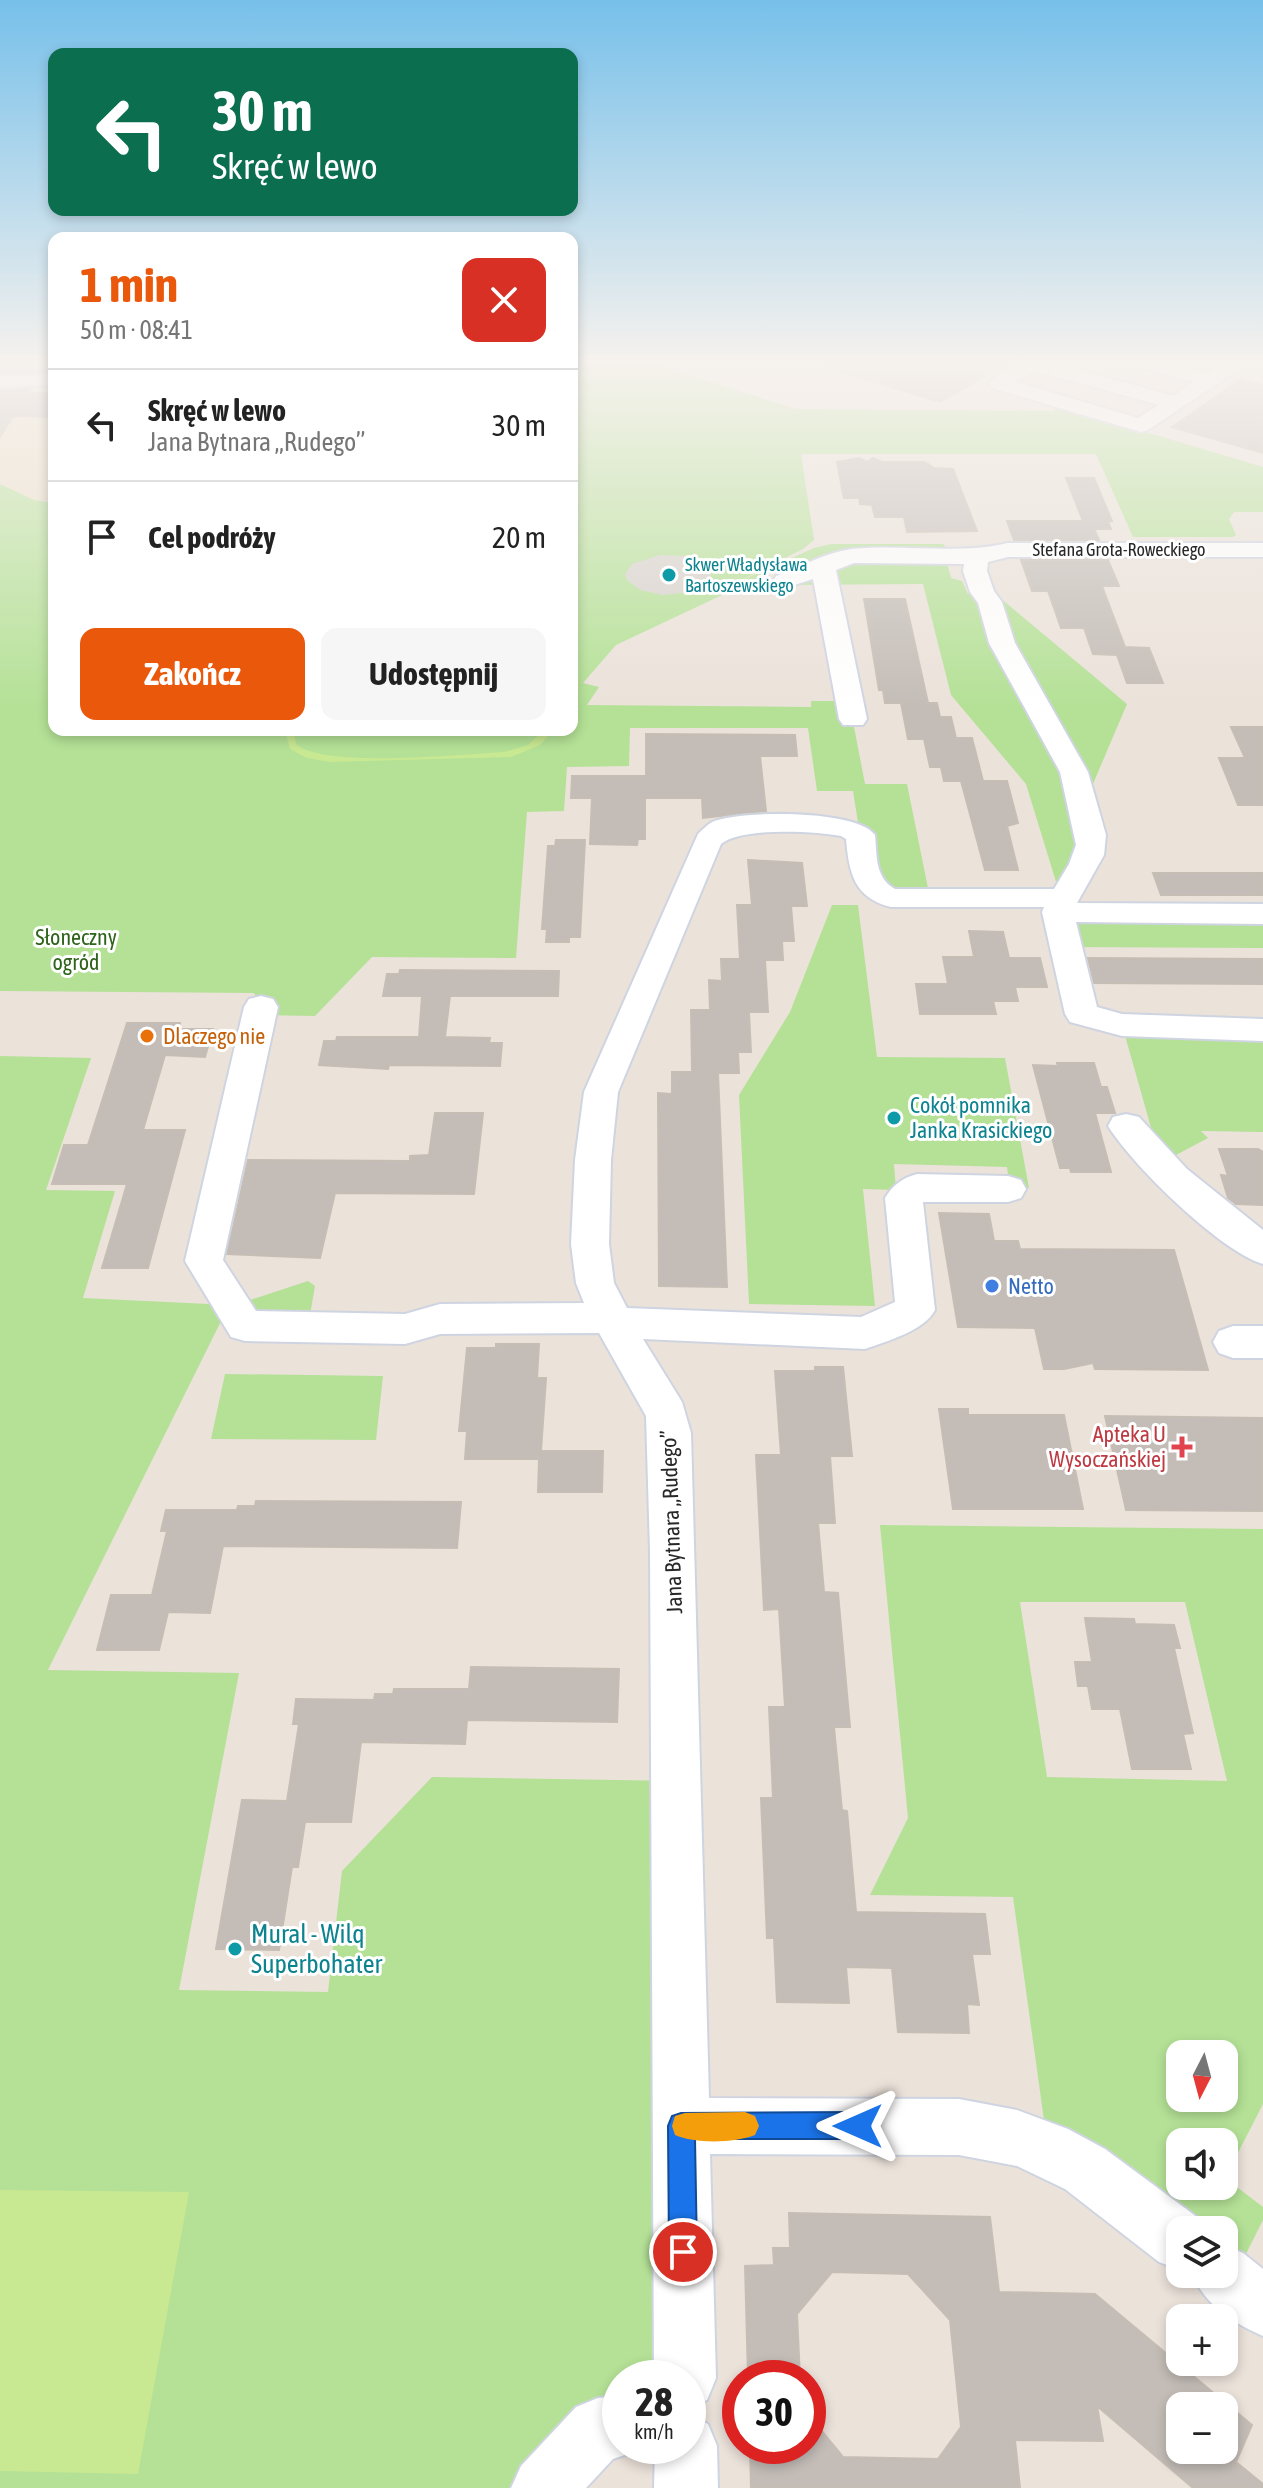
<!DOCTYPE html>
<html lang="pl">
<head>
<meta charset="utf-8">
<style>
  :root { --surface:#fff; --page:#f6f6f6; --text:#222; --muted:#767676; --line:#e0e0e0; --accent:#ea580c }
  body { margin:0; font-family:"Asap Condensed",sans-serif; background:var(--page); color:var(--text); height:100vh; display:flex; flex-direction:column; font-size:30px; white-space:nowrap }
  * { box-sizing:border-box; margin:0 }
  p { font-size:26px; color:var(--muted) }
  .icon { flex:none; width:44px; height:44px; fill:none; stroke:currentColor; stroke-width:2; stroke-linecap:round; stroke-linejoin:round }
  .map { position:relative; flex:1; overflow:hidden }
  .panel { position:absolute; left:48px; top:232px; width:530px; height:504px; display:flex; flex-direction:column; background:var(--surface); border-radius:16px; box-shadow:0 4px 12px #0003 }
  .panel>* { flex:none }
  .banner { position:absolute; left:48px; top:48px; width:530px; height:168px; border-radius:16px; box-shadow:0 4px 12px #0003; background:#0b6e4f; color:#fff; overflow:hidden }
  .needle { width:52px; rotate:186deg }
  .buttons { position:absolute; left:1166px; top:2040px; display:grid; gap:16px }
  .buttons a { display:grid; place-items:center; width:72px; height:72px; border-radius:16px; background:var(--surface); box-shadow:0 4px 12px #0003; font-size:40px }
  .speed { position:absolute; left:602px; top:2360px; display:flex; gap:16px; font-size:40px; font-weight:700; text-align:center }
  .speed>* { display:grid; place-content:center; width:104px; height:104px; border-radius:50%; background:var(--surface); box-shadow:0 4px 12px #0003; line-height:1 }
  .speed small { font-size:20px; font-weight:400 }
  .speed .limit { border:12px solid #d22; background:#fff; color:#111 }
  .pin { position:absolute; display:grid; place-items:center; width:68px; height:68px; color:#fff; margin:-34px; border:4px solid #fff; border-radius:50%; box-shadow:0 2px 8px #0007 }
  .me { position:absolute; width:88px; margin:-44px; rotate:270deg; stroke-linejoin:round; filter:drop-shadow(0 0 6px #0008) }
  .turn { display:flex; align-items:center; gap:28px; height:168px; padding:0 32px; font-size:36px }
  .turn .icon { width:104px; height:104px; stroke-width:2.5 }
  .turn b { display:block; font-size:56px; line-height:68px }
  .round { display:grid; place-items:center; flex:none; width:84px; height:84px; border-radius:16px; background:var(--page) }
  .overview { display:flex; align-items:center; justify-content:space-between; height:136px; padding:0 32px }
  h1 { font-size:48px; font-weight:700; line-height:60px; color:var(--accent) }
  .action { display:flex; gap:16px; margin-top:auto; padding:16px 32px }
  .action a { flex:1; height:92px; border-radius:16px; background:var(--accent); color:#fff; font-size:32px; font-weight:700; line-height:92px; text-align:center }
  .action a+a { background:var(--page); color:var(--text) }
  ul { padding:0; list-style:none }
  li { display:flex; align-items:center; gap:24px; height:112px; padding:0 32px; border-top:2px solid var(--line) }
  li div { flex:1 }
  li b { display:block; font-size:30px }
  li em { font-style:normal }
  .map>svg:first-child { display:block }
  .education { fill:#ecdfc9 }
  .green { fill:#b4e196; fill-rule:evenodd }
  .pitch { fill:#c9e892 }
  .plaza { fill:#d7d2cc }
  .building { fill:#c3bcb7; stroke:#c6beb4; stroke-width:2; fill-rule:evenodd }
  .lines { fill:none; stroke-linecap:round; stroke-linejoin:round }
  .minor-casing { stroke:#cfd4e1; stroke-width:4 }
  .minor { fill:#fff; fill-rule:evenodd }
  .route { fill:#1a73e8; stroke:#114b97; stroke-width:2 }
  .slow { fill:#f59e0b }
  .culture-dot { fill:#0f9aa8; stroke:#fff; stroke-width:3 }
  .food-dot { fill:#e8710a; stroke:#fff; stroke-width:3 }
  .shop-dot { fill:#3f7fe0; stroke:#fff; stroke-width:3 }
  .health-dot { fill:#e0444e; stroke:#fff; stroke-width:3 }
  .labels { text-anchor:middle; stroke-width:6; stroke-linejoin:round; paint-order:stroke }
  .far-street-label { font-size:18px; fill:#282828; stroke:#fff }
  .far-culture-label { font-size:18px; fill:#0d838f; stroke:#fff; text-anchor:start }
  .park-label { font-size:22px; fill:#2e631a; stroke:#fff }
  .food-label { font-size:22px; fill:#c56008; stroke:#fff; text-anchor:start }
  .culture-label { font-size:22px; fill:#0d838f; stroke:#fff; text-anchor:start }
  .shop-label { font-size:22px; fill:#366cbe; stroke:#fff; text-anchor:start }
  .health-label { font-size:22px; fill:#be3a42; stroke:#fff; text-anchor:end }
  .street-label { font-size:22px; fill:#282828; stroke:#fff }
  .near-culture-label { font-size:26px; fill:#0d838f; stroke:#fff; text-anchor:start }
</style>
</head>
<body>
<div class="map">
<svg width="1263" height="2488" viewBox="0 0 1263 2488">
  <rect width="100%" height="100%" fill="#ebe2da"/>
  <!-- education -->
  <path class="education" d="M0,393H54V503L34,500L0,484Z"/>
  <!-- green -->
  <path class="green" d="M572,361H661V366L796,409L1054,411L1052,404L1263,467V512H1234L1229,519L1236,535L1233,537H1133L1096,454H801L814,540L803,549L738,582L814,548L831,544H943L946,548L944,552L931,553L929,547L856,548L857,559H946L951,578L962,581L968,594L993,592L1127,704L1084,805L1091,835L1061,898L1026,784L951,695L923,584L785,585L807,572L788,564L616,645L583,683L599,687L587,705L811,707V701H849L865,784H907L930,898H891L860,835L853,791H817L808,728H630L629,766L567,767L564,811L527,812L516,958L372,957L315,1016L259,1015L261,1007L254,993L0,991V484L34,500L54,503V730H572Z
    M832,905H858L877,1057L1005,1058L1029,1188L1010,1189L1007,1167L894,1164L896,1190L863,1189L875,1306L749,1304L739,1095L790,1012Z
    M1058,912L1263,914V948L1066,947Z
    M1122,1025L1263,1030V1132L1201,1131L1208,1138L1161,1163Z
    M0,1056L91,1058L46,1190L115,1191L83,1298L229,1305L48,1670L239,1673L179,1990L328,1992L342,1871L432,1777L678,1781L685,2378H620V2446H648L546,2488H0Z
    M308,1281L315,1286L310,1315L255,1314L241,1303Z
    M225,1374L383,1376L376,1440L211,1439Z
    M880,1525L1263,1529V2104L1225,2178L1263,2207V2220L1232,2282L1224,2274V2230H1180L1048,2149L1013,1897L870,1895L908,1818ZM1020,1602H1185L1227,1781L1047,1777ZM1180,2054H1224V2098H1180ZM1180,2142H1224V2186H1180Z"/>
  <!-- pitch -->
  <path class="pitch" d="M285,730H293L296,744C324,769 463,754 505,752L528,745L544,730H553L540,745L511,757L330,762L307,758L290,749Z
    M0,2190L189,2192L138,2474L0,2471Z"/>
  <!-- plaza -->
  <path class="plaza" d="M660,555L686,556L701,562L711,570V581L698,591L663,595L640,590L627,580L625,574L632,564Z"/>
  <!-- building -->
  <path class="building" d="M0,361H45L41,368H45L41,372H0Z
    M822,361H1012L940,402L821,366Z
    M1241,379L1263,385V453L1172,427Z
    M31,389L28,393H54V417L13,416L0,437V390Z
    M859,458L867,462L873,458L882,462H925L934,468L953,469L977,531L907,532L904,517H875L872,505L860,504L859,498H844L843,494L837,462Z
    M1066,478H1094L1112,521L1108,522L1111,529H1094L1099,540H1014L1007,521H1083Z
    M1021,560H1108L1119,586H1102L1125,647L1149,648L1163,683H1127L1117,655L1093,654L1084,628H1061L1048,591H1032Z
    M864,599H905L928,703H937L940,717H951L956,738H972L983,781H1007L1018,823L1007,826L1018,870H985L961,781H944L941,767H930L924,739H908L901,703H885L883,690H879Z
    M1231,727H1263V805H1238L1219,758H1245Z
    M646,734L795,735L797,756H760L766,811L703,818L702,798H645V839H638L637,845L590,844L592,798H571L572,776H646Z
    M556,840H585L580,937H569V942H546L547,929H542L548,846H555Z
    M748,860L802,863L807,906H791L794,941H782L783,960H765L768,1012H749L751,1052H738L739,1073H718L727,1287L659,1286L658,1093L672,1094V1072H692L691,1010H710L709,980L722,981L721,959H740L737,905H752Z
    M1153,873H1263V895H1161Z
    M969,931L1003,932L1009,958H1040L1047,987H1015L1018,1001H993L996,1014H920L916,984H948L943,957H974Z
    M1088,958L1263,959V984L1094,983Z
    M400,970L559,971L558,996H450L445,1037L490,1038L489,1043H502L500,1066L389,1065L388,1069L319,1065L324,1041H336L337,1037H419L422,996H383L387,974H399Z
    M127,1023H180L178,1029H213L205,1057L165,1055L143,1130H185L148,1268H102L127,1184H52L64,1145H88Z
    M1057,1063H1094L1101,1087H1107L1115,1113H1095L1111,1172H1071L1070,1168H1060L1033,1065L1058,1066Z
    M435,1113H483L474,1194L335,1193L320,1258L227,1254L248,1160L410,1161V1156L429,1155Z
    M1219,1149H1258L1263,1152V1205L1236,1204L1228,1198L1221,1175L1228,1176Z
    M939,1213L989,1214L994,1241H1018L1020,1249L1174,1250L1208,1370L1095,1369L1093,1363L1064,1369H1044L1035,1328L958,1327Z
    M496,1344H539L537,1378H546L541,1451H603L602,1492H538L539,1459H465L467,1431H459L467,1348H496Z
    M815,1367H843L852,1456H830L835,1523H818L824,1592L838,1593L850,1727H834L842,1810L847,1811L856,1912L985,1914L990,1954H972L979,2005L967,2004L969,2033L898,2032L892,1968L846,1967L849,2003L777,2002L774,1938H767L761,1798H773L769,1707H785L779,1609L764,1610L756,1455H781L775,1371H815Z
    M939,1409H968V1415H1064L1083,1509H953Z
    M1105,1416L1263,1418V1511L1126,1510Z
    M256,1501L461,1502L457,1548L223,1546L210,1613L168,1612L159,1650H97L111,1595H152L167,1531H161L166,1510H237L238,1506H255Z
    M1085,1618L1134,1619L1135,1624L1174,1625L1180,1648H1174L1193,1733L1183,1734L1191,1769H1132L1120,1709H1092L1088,1686H1078L1075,1662H1092Z
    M471,1667L619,1669L617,1722L467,1720L465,1744L361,1742L351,1822H305L298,1867H292L279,1950L216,1949L242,1800L287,1801L299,1724H293L296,1699L374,1700L375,1694H393L394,1689H469Z
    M789,2213L990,2217L999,2292L1095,2294L1252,2425L1236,2462L1263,2484V2488H1193L1097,2406L1103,2441L1015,2440L1020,2488H751L750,2446H808V2414L843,2457L938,2459L961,2427L950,2320L908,2274L832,2272L797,2314L800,2378H748L745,2266L774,2265L773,2248H790ZM1180,2406H1224V2450H1180Z"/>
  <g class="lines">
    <!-- minor casing -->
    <g class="minor-casing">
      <path id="minor" d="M1023,361H1047L1173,396L1194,382L1130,365L1127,361H1159L1208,374L1228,361H1251L1148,430L1141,432L992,388L989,384L992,380ZM1035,371L1159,405L1138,418L1016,382Z
        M54,371V384L51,385L0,387V375H41Z
        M1008,543H1263V557H1008L988,562L987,571L994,591L1002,602L1015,643L1088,772L1106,835L1104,855L1077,903L1263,904V924L1076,922L1097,1007L1122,1014L1263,1019V1041L1122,1036L1070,1022L1065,1014L1042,912L1044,907H891C854,898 849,873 846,839L841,836C815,831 741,827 721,844L618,1092L611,1160L609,1244L614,1283L627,1308L861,1317L895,1302L885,1198C893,1185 902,1178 917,1174L1008,1176L1021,1180L1026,1189L1021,1198L1008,1202H923L935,1310C924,1331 887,1341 865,1349L643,1339L682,1402L691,1433L709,2098L959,2099L1017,2110L1068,2129L1105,2149L1201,2220L1205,2230H1180V2270L1159,2262L1065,2189L1017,2166L959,2155L710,2154L716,2378L707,2400L688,2407V2378H654L650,1551L646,1416L599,1333L440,1334L405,1344L245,1341L231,1337L185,1261L244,1007L249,999L261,996L273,999L278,1007L223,1260L256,1311L405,1314L440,1304L584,1303L576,1283L571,1244L575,1160L584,1092L698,834C702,830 707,825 712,822C740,810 857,809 875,835C877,856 875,878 895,889H1054L1069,864L1076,845L1060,772L989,643L978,603L970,592L963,571L964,564L854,563L836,570L867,719L863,725H843L839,719L813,579L785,588L776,586L773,581L776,576C801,567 826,552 852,549C905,544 956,555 1008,543Z
        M1126,1114L1139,1117L1187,1169L1263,1230V1264C1220,1251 1132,1165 1108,1126L1113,1117Z
        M1233,1326H1263V1358H1233L1219,1353L1213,1342L1219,1331Z
        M1224,2245L1243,2253L1263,2269V2336C1233,2323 1205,2305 1192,2274H1224Z
        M620,2396V2446H643L642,2449L613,2459L586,2488H511L521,2466L576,2407L598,2398Z
        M688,2415L708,2424L717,2446L718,2488H654L655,2446H688Z"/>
    </g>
    <!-- minor -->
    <use href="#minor" class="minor"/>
  </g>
  <!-- sky -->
  <linearGradient id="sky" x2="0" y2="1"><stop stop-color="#77c0ea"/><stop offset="0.51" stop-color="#f6f2ee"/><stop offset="1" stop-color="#f6f2ee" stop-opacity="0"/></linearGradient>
  <rect width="1263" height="709" fill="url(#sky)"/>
  <!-- route -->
  <path class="route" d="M858,2112L867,2116L871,2126L867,2135L858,2139H695L697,2252L693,2262L683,2266L673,2262L669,2252L668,2126L672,2116L681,2113Z"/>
  <!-- slow -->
  <path class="slow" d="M745,2112L755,2116L759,2126L755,2135C735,2143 695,2144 675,2135L672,2126L675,2116L685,2113Z"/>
  <!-- markers -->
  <g class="culture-dot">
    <circle cx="669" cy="575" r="8"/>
    <circle cx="894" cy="1118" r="8"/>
    <circle cx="235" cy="1949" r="8"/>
  </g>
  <circle class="food-dot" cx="147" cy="1036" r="8"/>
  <circle class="shop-dot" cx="992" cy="1286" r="8"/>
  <path class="health-dot" d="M1178 1435h8v8h8v8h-8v8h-8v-8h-8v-8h8z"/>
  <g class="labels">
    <!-- far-street labels -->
    <g class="far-street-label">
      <text x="1119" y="556">Stefana Grota-Roweckiego</text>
    </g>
    <!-- far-culture labels -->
    <g class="far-culture-label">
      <text x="685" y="571">Skwer Władysława<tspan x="685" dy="21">Bartoszewskiego</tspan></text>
    </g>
    <!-- park labels -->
    <g class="park-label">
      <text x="76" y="945">Słoneczny<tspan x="76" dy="25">ogród</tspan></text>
    </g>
    <!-- food labels -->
    <g class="food-label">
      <text x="163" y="1044">Dlaczego nie</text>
    </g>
    <!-- culture labels -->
    <g class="culture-label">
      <text x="910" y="1113">Cokół pomnika<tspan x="910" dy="25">Janka Krasickiego</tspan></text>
    </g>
    <!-- shop labels -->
    <g class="shop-label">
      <text x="1008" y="1294">Netto</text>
    </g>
    <!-- health labels -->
    <g class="health-label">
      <text x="1166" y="1442">Apteka U<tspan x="1166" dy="25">Wysoczańskiej</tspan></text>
    </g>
    <!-- street labels -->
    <g class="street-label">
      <text transform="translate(671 1522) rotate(-92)" y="8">Jana Bytnara „Rudego”</text>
    </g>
    <!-- near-culture labels -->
    <g class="near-culture-label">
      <text x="251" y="1943">Mural - Wilq<tspan x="251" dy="30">Superbohater</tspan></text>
    </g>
  </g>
</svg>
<div class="buttons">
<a><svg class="needle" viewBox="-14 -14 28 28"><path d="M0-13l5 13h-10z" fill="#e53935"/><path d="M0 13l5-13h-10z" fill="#767676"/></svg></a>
<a><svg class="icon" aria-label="sound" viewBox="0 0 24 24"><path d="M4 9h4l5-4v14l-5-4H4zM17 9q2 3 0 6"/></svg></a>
<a><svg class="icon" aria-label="layers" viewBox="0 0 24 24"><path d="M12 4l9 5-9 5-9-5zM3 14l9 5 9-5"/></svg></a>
<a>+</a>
<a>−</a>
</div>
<div class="speed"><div>28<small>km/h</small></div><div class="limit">30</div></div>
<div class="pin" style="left:683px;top:2252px;background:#d93025"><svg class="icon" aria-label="arrive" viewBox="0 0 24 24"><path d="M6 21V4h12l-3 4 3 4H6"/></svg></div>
<svg class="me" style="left:858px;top:2126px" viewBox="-20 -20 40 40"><path d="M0-17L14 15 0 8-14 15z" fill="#1a73e8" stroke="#fff" stroke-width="4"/></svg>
<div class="banner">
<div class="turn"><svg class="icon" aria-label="left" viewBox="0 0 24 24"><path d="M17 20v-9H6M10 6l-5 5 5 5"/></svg><div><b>30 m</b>Skręć w lewo</div></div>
</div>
<section class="panel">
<div class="overview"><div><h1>1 min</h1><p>50 m · 08:41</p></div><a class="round" style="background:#d93025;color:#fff"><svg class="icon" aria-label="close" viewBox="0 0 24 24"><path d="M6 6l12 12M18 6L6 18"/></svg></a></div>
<ul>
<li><svg class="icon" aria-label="left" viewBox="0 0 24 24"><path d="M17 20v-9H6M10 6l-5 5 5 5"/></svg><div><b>Skręć w lewo</b><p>Jana Bytnara „Rudego”</p></div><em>30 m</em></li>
<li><svg class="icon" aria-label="arrive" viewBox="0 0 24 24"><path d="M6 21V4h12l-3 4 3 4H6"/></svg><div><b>Cel podróży</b></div><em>20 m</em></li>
</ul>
<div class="action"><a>Zakończ</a><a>Udostępnij</a></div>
</section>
</div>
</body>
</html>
